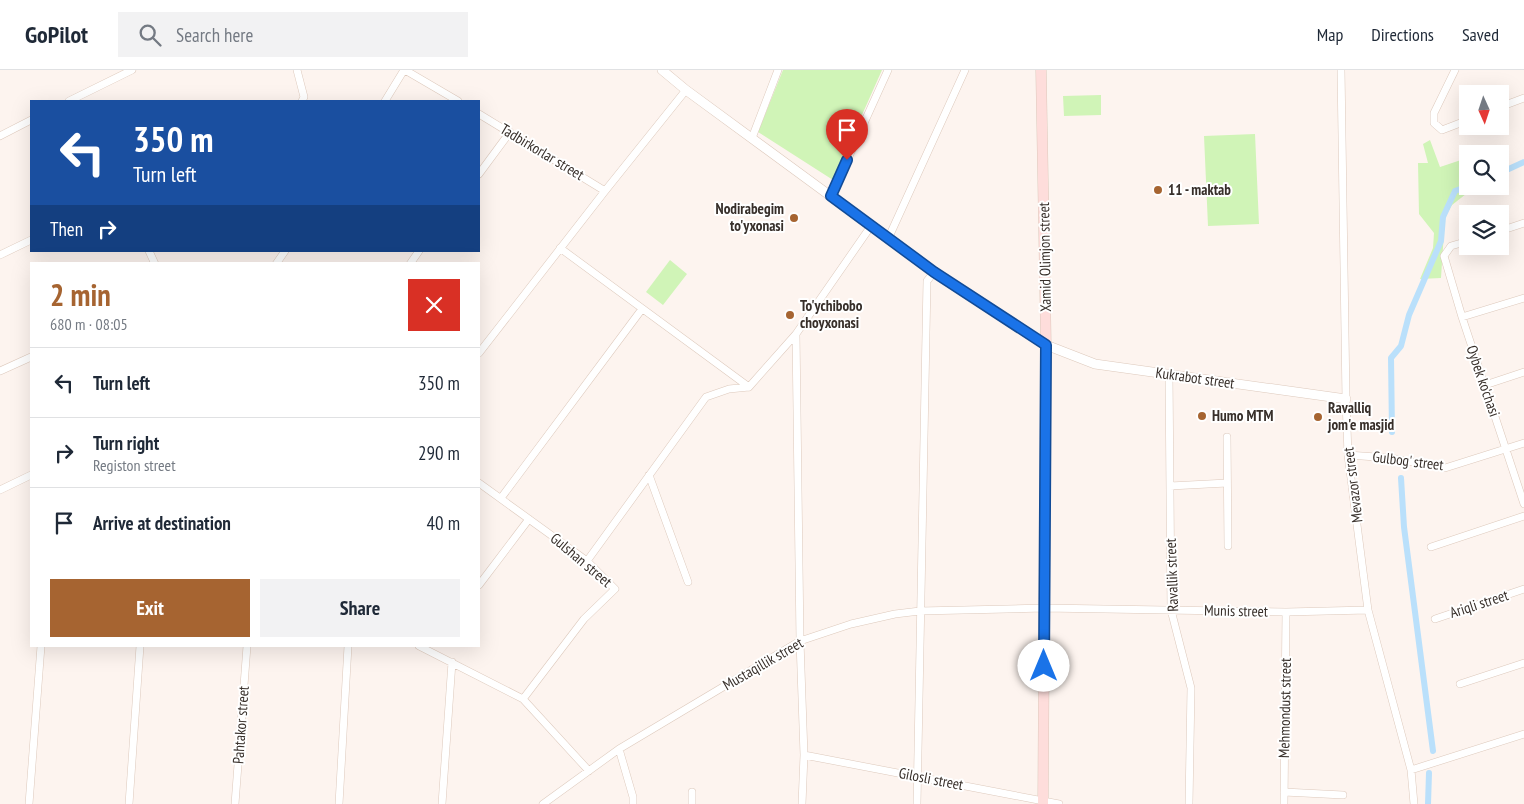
<!DOCTYPE html>
<html lang="en">
<head>
<meta charset="utf-8">
<style>
  :root { --surface:#fff; --page:#f2f2f3; --text:#1f2937; --muted:#747a83; --line:#e0e1e3; --accent:#a66431 }
  body { margin:0; font-family:"PT Sans Narrow",sans-serif; background:var(--page); color:var(--text); height:100vh; display:flex; flex-direction:column; font-size:19px; white-space:nowrap }
  * { box-sizing:border-box; margin:0 }
  p { font-size:16px; color:var(--muted) }
  .icon { flex:none; width:28px; height:28px; fill:none; stroke:currentColor; stroke-width:2; stroke-linecap:round; stroke-linejoin:round }
  .map { position:relative; flex:1; overflow:hidden }
  .sheet { position:absolute; left:30px; top:192px; width:450px; height:385px; display:flex; flex-direction:column; background:var(--surface); border-radius:0px; box-shadow:0 5px 20px #0002 }
  .sheet>* { flex:none }
  .banner { position:absolute; left:30px; top:30px; width:450px; height:152px; border-radius:0px; box-shadow:0 5px 20px #0002; background:#1a4fa0; color:#fff; overflow:hidden }
  .needle { width:32px; rotate:177deg }
  .buttons { position:absolute; left:1459px; top:15px; display:grid; gap:10px }
  .buttons a { display:grid; place-items:center; width:50px; height:50px; border-radius:0px; background:var(--surface); box-shadow:0 5px 20px #0002; font-size:25px }
  .pin { position:absolute; display:grid; place-items:center; width:42px; height:42px; color:#fff; margin:-51px -21px; border-radius:50% 50% 50% 0; rotate:-45deg; box-shadow:0 0 5px #0007 }
  .pin .icon { rotate:45deg }
  .me { position:absolute; width:55px; margin:-28px; rotate:0deg; stroke-linejoin:round; filter:drop-shadow(0 0 4px #0008) }
  .turn { display:flex; align-items:center; gap:18px; height:105px; padding:0 20px; font-size:22px }
  .turn .icon { width:65px; height:65px; stroke-width:2.5 }
  .turn b { display:block; font-size:35px; line-height:42px }
  .then { display:flex; align-items:center; height:48px; padding:0 20px; background:#0003; gap:10px; font-size:19px }
  .round { display:grid; place-items:center; flex:none; width:52px; height:52px; border-radius:0px; background:var(--page) }
  .overview { display:flex; align-items:center; justify-content:space-between; height:85px; padding:0 20px }
  h1 { font-size:30px; font-weight:700; line-height:38px; color:var(--accent) }
  .primary-button { display:flex; gap:10px; margin-top:auto; padding:10px 20px }
  .primary-button a { flex:1; height:58px; border-radius:0px; background:var(--accent); color:#fff; font-size:20px; font-weight:700; line-height:58px; text-align:center }
  .primary-button a+a { background:var(--page); color:var(--text) }
  ul { padding:0; list-style:none }
  li { display:flex; align-items:center; gap:15px; height:70px; padding:0 20px; border-top:1px solid var(--line) }
  li div { flex:1 }
  li b { display:block; font-size:19px }
  li em { font-style:normal }
  header { display:flex; align-items:center; gap:30px; box-sizing:border-box; height:70px; padding:0 25px; background:var(--surface); border-bottom:1px solid var(--line) }
  header strong { font-size:24px }
  nav { display:flex; gap:28px; margin-inline-start:auto; font-size:18px }
  .search { width:350px; height:45px; background:var(--page); display:flex; align-items:center; gap:12px; box-sizing:border-box; padding:0 18px; border-radius:0px; color:var(--muted); font-size:19px }
  .map>svg:first-child { display:block }
  .green { fill:#d0f4b7 }
  .lines { fill:none; stroke-linecap:round; stroke-linejoin:round }
  .canal { stroke:#bae0fb; stroke-width:6 }
  .minor-casing { stroke:#ddc9bc; stroke-width:8 }
  .tertiary-casing { stroke:#ddc9bc; stroke-width:10 }
  .secondary-casing { stroke:#ddc9bc; stroke-width:11 }
  .minor { stroke:#fff; stroke-width:7 }
  .tertiary { stroke:#fff; stroke-width:9 }
  .secondary { stroke:#fedddb; stroke-width:10 }
  .route-casing { stroke:#114b97; stroke-width:12 }
  .route { stroke:#1a73e8; stroke-width:9 }
  .poi-dot { fill:#a66431; stroke:#fff; stroke-width:2 }
  .labels { text-anchor:middle; stroke-width:4; stroke-linejoin:round; paint-order:stroke }
  .street-label { font-size:15px; fill:#372f2a; stroke:#fff }
  .poi-label { font-size:15px; font-weight:bold; fill:#372f2a; stroke:#fff; text-anchor:start }
</style>
</head>
<body>
<header>
<strong>GoPilot</strong>
<div class="search"><svg class="icon" aria-label="search" viewBox="0 0 24 24"><circle cx="10" cy="10" r="6"/><path d="M15 15l6 6"/></svg>Search here</div>
<nav><a>Map</a><a>Directions</a><a>Saved</a></nav>
</header>
<div class="map">
<svg width="1524" height="734" viewBox="0 0 1524 734">
  <rect width="100%" height="100%" fill="#fdf4ef"/>
  <!-- green -->
  <path class="green" d="M783,0H882L833,110L758,62Z
    M1101,25V45L1064,46L1063,26Z
    M1255,64L1259,154L1208,156L1204,66Z
    M1430,70L1440,97L1467,88L1468,116H1485L1466,124L1452,135L1445,147L1441,208L1420,209L1433,178L1434,163L1419,144L1418,93H1428L1423,74Z
    M670,190L687,204L663,235L646,222Z"/>
  <g class="lines">
    <!-- canal -->
    <path class="canal" d="M1500,103L1524,92
      M1392,362L1391,288L1401,276L1409,245L1441,171L1443,147L1455,121L1468,116
      M1401,408L1404,457L1433,681
      M1428,734L1429,703"/>
    <!-- minor casing -->
    <g class="minor-casing">
      <path id="minor" d="M297,0L304,27L302,31
        M405,0L458,31
        M1341,0L1346,329L1348,385L1368,540L1411,700L1414,734
        M1455,0L1434,43V53L1442,60L1468,50
        M69,31L132,0
        M385,31L404,0
        M1500,37L1524,28
        M479,44L605,121
        M0,66L31,50
        M752,68L778,0
        M479,104L510,62
        M831,126L888,0
        M1500,161L1524,153
        M888,169L965,0
        M1468,171L1451,176L1444,186L1462,247L1524,434
        M560,178L749,317
        M149,181L155,194
        M0,185L31,170
        M276,194L285,181
        M410,194L419,181
        M1462,247L1524,228
        M479,283L605,121L686,20
        M0,301L31,287
        M1169,304L1171,540L1191,618L1189,734
        M1485,315L1524,302
        M1227,367L1228,476
        M1348,385L1390,388L1445,398L1524,373
        M649,405L688,512
        M479,413L587,491L615,519L584,549L523,629
        M1170,416L1227,413
        M0,420L31,405
        M501,428L642,239
        M1431,477L1524,446
        M587,491L706,327L729,319L749,317L796,264
        M479,515L529,449
        M1435,549L1524,519
        M419,576L523,629L589,701
        M1460,614L1524,593
        M619,679L633,727V734
        M804,685L1059,734
        M1411,700L1524,664
        M692,722V734
        M1284,722L1343,725
        M29,734L41,576
        M129,734L140,576
        M235,734L247,576
        M339,734L348,576
        M442,734L452,592
        M543,734L619,679L800,571L851,554L895,544L920,541L1044,538L1286,542L1368,540
        M802,734L804,685L800,571L796,264L871,156
        M917,734L927,211L934,202
        M1284,734L1286,542"/>
    </g>
    <!-- tertiary casing -->
    <g class="tertiary-casing">
      <path id="tertiary" d="M662,0L686,20L934,202L1046,275L1095,294L1346,329"/>
    </g>
    <!-- secondary casing -->
    <g class="secondary-casing">
      <path id="secondary" d="M1041,0L1046,275L1043,734"/>
    </g>
    <!-- minor -->
    <use href="#minor" class="minor"/>
    <!-- tertiary -->
    <use href="#tertiary" class="tertiary"/>
    <!-- secondary -->
    <use href="#secondary" class="secondary"/>
  </g>
  <g class="lines">
    <!-- route casing -->
    <g class="route-casing">
      <path id="route" d="M847,90L831,126L934,202L1046,275L1044,596"/>
    </g>
    <!-- route -->
    <use href="#route" class="route"/>
  </g>
  <!-- markers -->
  <g class="poi-dot">
    <circle cx="1158" cy="120" r="5"/>
    <circle cx="794" cy="148" r="5"/>
    <circle cx="790" cy="245" r="5"/>
    <circle cx="1202" cy="346" r="5"/>
    <circle cx="1318" cy="347" r="5"/>
  </g>
  <g class="labels">
    <!-- street labels -->
    <g class="street-label">
      <text transform="translate(542 82) rotate(31)" y="5">Tadbirkorlar street</text>
      <text transform="translate(1045 187) rotate(-91)" y="5">Xamid Olimjon street</text>
      <text transform="translate(1195 308) rotate(8)" y="5">Kukrabot street</text>
      <text transform="translate(1483 311) rotate(71)" y="5">Oybek ko'chasi</text>
      <text transform="translate(1408 391) rotate(7)" y="5">Gulbog' street</text>
      <text transform="translate(1353 415) rotate(-97)" y="5">Mevazor street</text>
      <text transform="translate(581 490) rotate(40)" y="5">Gulshan street</text>
      <text transform="translate(1172 505) rotate(-92)" y="5">Ravallik street</text>
      <text transform="translate(1479 534) rotate(-18)" y="5">Ariqli street</text>
      <text transform="translate(1236 541) rotate(1)" y="5">Munis street</text>
      <text transform="translate(763 594) rotate(-30)" y="5">Mustaqillik street</text>
      <text transform="translate(1285 638) rotate(-89)" y="5">Mehmondust street</text>
      <text transform="translate(241 655) rotate(-86)" y="5">Pahtakor street</text>
      <text transform="translate(931 709) rotate(11)" y="5">Gilosli street</text>
    </g>
    <!-- poi labels -->
    <g class="poi-label">
      <text x="1168" y="125">11 - maktab</text>
      <text x="784" y="144" text-anchor="end">Nodirabegim<tspan x="784" dy="17">to'yxonasi</tspan></text>
      <text x="800" y="241">To'ychibobo<tspan x="800" dy="17">choyxonasi</tspan></text>
      <text x="1328" y="343">Ravalliq<tspan x="1328" dy="17">jom'e masjid</tspan></text>
      <text x="1212" y="351">Humo MTM</text>
    </g>
  </g>
</svg>
<div class="buttons">
<a><svg class="needle" viewBox="-14 -14 28 28"><path d="M0-13l5 13h-10z" fill="#e53935"/><path d="M0 13l5-13h-10z" fill="#747a83"/></svg></a>
<a><svg class="icon" aria-label="search" viewBox="0 0 24 24"><circle cx="10" cy="10" r="6"/><path d="M15 15l6 6"/></svg></a>
<a><svg class="icon" aria-label="layers" viewBox="0 0 24 24"><path d="M12 4l9 5-9 5-9-5zM3 14l9 5 9-5"/></svg></a>
</div>
<div class="pin" style="left:847px;top:90px;background:#d93025"><svg class="icon" aria-label="arrive" viewBox="0 0 24 24"><path d="M6 21V4h12l-3 4 3 4H6"/></svg></div>
<svg class="me" style="left:1044px;top:596px" viewBox="-20 -20 40 40"><circle r="19" fill="#fff"/><path d="M0-13L10 11 0 6-10 11z" fill="#1a73e8"/></svg>
<div class="banner">
<div class="turn"><svg class="icon" aria-label="left" viewBox="0 0 24 24"><path d="M17 20v-9H6M10 6l-5 5 5 5"/></svg><div><b>350 m</b>Turn left</div></div>
<div class="then">Then<svg class="icon" aria-label="right" viewBox="0 0 24 24"><path d="M7 20v-9h11M14 6l5 5-5 5"/></svg></div>
</div>
<section class="sheet">
<div class="overview"><div><h1>2 min</h1><p>680 m · 08:05</p></div><a class="round" style="background:#d93025;color:#fff"><svg class="icon" aria-label="close" viewBox="0 0 24 24"><path d="M6 6l12 12M18 6L6 18"/></svg></a></div>
<ul>
<li><svg class="icon" aria-label="left" viewBox="0 0 24 24"><path d="M17 20v-9H6M10 6l-5 5 5 5"/></svg><div><b>Turn left</b></div><em>350 m</em></li>
<li><svg class="icon" aria-label="right" viewBox="0 0 24 24"><path d="M7 20v-9h11M14 6l5 5-5 5"/></svg><div><b>Turn right</b><p>Registon street</p></div><em>290 m</em></li>
<li><svg class="icon" aria-label="arrive" viewBox="0 0 24 24"><path d="M6 21V4h12l-3 4 3 4H6"/></svg><div><b>Arrive at destination</b></div><em>40 m</em></li>
</ul>
<div class="primary-button"><a>Exit</a><a>Share</a></div>
</section>
</div>
</body>
</html>
